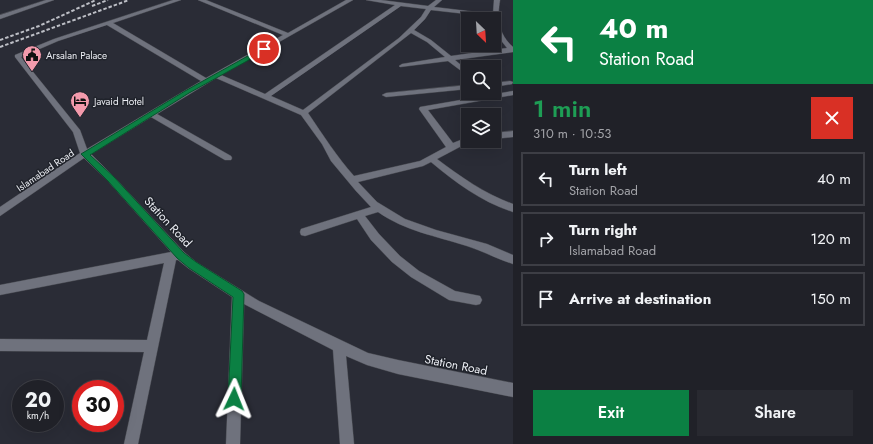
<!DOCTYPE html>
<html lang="en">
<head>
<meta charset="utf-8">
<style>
  :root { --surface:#202128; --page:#282930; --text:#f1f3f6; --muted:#a2a3a8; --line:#3d3e45; --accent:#0b8043 }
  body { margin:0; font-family:Jost,sans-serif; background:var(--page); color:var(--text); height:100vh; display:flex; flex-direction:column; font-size:15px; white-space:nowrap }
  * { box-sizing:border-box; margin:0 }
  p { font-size:13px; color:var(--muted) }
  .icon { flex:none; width:22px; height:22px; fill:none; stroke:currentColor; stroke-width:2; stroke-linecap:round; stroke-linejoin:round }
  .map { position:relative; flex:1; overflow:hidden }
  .drawer { display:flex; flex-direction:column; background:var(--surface); width:360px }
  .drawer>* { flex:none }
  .banner { background:#0b8043; color:#fff; overflow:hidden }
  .needle { width:26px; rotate:155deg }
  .tools { position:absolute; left:461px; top:12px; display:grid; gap:8px }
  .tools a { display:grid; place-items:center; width:40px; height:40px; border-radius:0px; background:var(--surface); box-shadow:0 4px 16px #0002,0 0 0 1px var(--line); font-size:20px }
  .speed { position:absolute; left:12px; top:380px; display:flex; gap:8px; font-size:20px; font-weight:700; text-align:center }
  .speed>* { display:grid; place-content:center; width:52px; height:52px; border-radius:50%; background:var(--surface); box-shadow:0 4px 16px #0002,0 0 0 1px var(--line); line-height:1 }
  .speed small { font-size:10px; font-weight:400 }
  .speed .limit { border:6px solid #d22; background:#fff; color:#111 }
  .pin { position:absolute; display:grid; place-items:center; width:34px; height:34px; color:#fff; margin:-17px; border:2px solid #fff; border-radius:50%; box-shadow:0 1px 4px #0007 }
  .me { position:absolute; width:44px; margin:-22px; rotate:2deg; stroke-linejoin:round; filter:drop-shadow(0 0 3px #0008) }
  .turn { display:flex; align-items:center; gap:14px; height:84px; padding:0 20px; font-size:18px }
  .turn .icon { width:52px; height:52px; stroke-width:2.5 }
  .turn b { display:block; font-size:28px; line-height:34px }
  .round { display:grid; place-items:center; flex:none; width:42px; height:42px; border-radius:0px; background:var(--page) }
  .head { display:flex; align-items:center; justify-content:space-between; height:68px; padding:0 20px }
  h1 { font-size:24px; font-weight:600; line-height:30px; color:#1e9e55 }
  .cta { display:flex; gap:8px; margin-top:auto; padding:8px 20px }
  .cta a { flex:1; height:46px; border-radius:0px; background:var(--accent); color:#fff; font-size:16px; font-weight:600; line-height:46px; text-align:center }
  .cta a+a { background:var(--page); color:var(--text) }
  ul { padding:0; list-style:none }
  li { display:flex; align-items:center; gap:12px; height:54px; margin:0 8px 6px; padding:0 12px; border:2px solid var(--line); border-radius:0px }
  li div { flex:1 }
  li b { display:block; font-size:15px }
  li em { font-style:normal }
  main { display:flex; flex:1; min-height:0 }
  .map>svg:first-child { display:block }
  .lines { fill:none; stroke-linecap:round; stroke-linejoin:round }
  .minor-casing { stroke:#474950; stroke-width:1 }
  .minor { fill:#6f727d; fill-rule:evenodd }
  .rail { stroke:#bdbfc6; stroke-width:2; stroke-dasharray:3.5 2; stroke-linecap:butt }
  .route { fill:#0b8043; stroke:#07532c }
  .labels { text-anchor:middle; stroke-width:3; stroke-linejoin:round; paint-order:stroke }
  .far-poi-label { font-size:10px; fill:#ebedf3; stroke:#20232b; text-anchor:start }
  .far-street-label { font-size:10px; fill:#ebedf3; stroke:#20232b }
  .street-label { font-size:12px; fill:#ebedf3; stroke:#20232b }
</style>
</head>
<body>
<main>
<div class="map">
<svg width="513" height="444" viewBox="0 0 513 444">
  <rect width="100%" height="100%" fill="#2a2c36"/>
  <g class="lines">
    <!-- minor casing -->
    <g class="minor-casing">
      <path id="minor" d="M46,0H54L0,19V15Z
        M173,0H181L113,23L206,78L283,35L198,0H206L288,33L346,0H353L221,75L265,94L395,5L366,0H381L428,6L436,0H442L434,7L493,14L494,0H500C497,18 498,34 513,47V52L455,60L468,71V76L448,61L400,67L399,66L402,64L445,57L427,42L411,33L308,113C323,135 337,157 354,176L420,161L446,147L419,109L420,107L513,91V95L428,110L453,143L468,137V141H471L437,159C461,177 485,194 513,204V212C482,202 456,183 431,162L423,166L358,182L377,202L405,219L436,230L487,244L513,255V264C497,259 483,251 467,246C436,236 405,231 378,212L365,216L379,234L400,256L419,271L455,291L480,296L482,300L480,304L476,305L449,300L411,277L392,262L371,240L357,219L305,236L301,235L300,232L301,229L371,207L356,191L331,161L322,144L301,115L216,78L157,114L231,156L232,158L231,160H225L151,117L91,154L114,177L184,252L196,262L259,301L368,353L398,360L513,383V397L398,374L367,365L346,356L354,444H340L333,350L244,304L240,444H226L232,297L188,268L178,260H176L138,444H124L144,352L0,351V339L147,340L164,263L0,295V285L171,252L108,181L84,158L0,216V207L80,153L73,132L15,57V55L54,39ZM401,6L426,9L421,17L399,38L303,110L271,96ZM431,10L493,17L496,34L507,48L451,56L431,40L414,30L425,19ZM107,25L201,81L87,149L80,130L21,57L58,41Z
        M510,81L513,82L512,84L494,87V83Z
        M468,85V89L386,97L382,95L386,93Z
        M513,131V137L494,139V133Z"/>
    </g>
    <!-- minor -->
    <use href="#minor" class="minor"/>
    <!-- rail -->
    <path class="rail" d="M92,6L108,0
      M0,40L39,26L96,0
      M0,47L129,0"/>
  </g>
  <!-- route -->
  <path class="route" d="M264,47L267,49V50L189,93L90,155L114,177L184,253L196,262L242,291L244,294L241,399L239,404L234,406L230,404L228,399L233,297L189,268L177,258L108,181L81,154L185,91Z"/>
  <!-- icons -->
  <defs>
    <g id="civic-pin" transform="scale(1)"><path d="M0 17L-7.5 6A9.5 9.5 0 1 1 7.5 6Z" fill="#f39aac" stroke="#20232b"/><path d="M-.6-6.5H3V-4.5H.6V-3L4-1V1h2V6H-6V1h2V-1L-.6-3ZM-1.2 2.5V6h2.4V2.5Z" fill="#111"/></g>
    <g id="hotel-pin" transform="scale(1)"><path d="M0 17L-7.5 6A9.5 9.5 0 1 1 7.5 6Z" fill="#f39aac" stroke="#20232b"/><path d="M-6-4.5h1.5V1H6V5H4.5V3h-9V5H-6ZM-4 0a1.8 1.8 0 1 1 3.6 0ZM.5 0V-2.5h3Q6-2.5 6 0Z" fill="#111"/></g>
  </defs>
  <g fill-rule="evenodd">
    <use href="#civic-pin" x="32" y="55"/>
    <use href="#hotel-pin" x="80" y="101"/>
  </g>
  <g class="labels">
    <!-- far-poi labels -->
    <g class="far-poi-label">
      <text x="46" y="59">Arsalan Palace</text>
      <text x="94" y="105">Javaid Hotel</text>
    </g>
    <!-- far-street labels -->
    <g class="far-street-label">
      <text transform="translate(45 170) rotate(-34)" y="4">Islamabad Road</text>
    </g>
    <!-- street labels -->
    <g class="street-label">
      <text transform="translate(168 222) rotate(47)" y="4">Station Road</text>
      <text transform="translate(456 365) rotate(11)" y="4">Station Road</text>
    </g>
  </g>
</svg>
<div class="tools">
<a><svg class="needle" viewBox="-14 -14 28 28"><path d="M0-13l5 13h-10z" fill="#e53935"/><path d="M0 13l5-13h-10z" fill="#a2a3a8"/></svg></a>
<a><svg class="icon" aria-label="search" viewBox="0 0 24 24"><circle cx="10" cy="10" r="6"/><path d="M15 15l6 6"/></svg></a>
<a><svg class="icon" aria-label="layers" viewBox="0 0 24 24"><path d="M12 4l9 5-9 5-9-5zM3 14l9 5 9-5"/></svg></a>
</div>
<div class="speed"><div>20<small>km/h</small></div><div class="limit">30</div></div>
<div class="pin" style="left:264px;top:49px;background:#d93025"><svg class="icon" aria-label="arrive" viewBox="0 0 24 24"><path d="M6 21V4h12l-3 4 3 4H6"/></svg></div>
<svg class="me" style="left:234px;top:399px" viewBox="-20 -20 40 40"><path d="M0-17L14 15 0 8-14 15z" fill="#0b8043" stroke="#fff" stroke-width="4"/></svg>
</div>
<section class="drawer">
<div class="banner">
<div class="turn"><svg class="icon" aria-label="left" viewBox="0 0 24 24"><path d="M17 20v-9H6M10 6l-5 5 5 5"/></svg><div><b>40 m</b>Station Road</div></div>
</div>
<div class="head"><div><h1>1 min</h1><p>310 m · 10:53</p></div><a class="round" style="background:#d93025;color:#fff"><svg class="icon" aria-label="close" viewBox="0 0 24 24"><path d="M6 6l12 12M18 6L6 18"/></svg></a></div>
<ul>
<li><svg class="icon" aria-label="left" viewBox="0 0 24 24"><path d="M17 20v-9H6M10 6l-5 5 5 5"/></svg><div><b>Turn left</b><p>Station Road</p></div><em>40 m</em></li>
<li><svg class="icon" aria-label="right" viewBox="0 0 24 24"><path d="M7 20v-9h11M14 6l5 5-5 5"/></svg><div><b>Turn right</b><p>Islamabad Road</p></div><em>120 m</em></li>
<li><svg class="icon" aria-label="arrive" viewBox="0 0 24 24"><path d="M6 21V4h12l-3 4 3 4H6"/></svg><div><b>Arrive at destination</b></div><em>150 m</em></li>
</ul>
<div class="cta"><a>Exit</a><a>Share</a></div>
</section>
</main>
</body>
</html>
